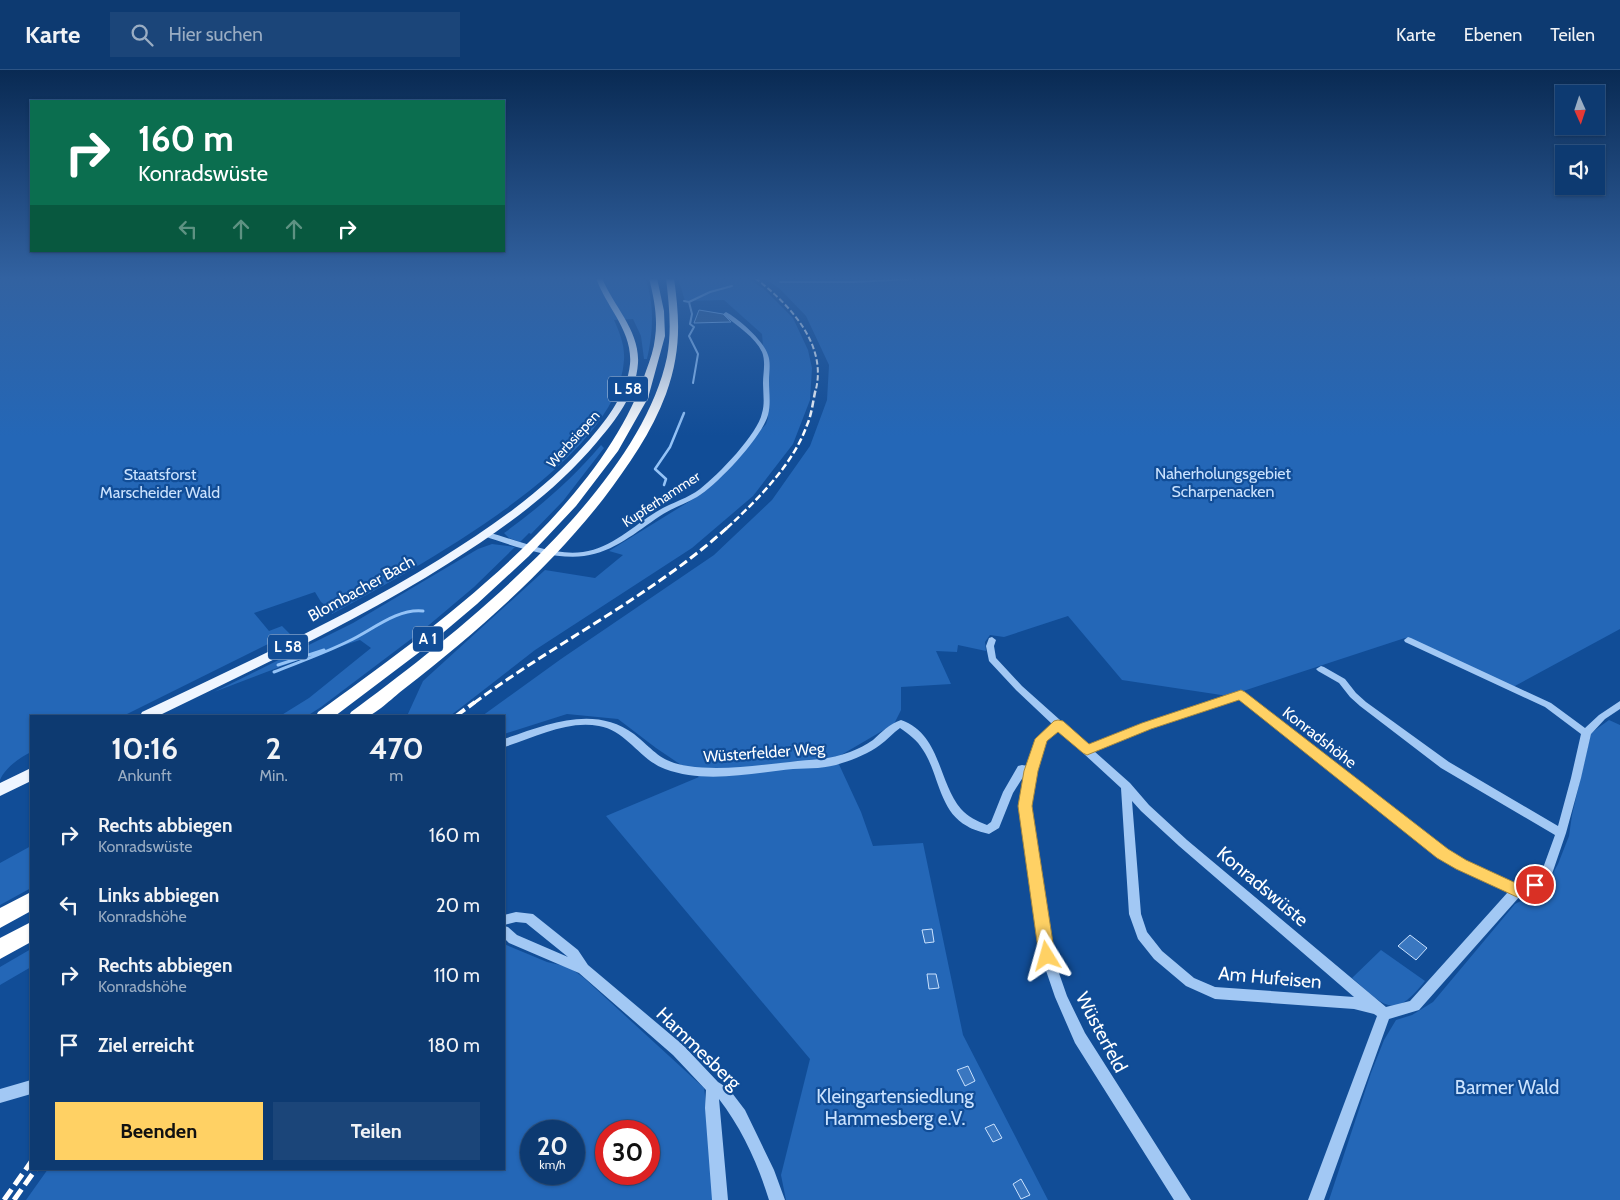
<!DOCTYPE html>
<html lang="de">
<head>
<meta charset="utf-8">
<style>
  :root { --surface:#0d3a71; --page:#1b4579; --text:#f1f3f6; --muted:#9aadc3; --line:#2d5484; --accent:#ffd164 }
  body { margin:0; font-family:Cabin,sans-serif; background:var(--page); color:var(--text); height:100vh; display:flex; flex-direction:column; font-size:19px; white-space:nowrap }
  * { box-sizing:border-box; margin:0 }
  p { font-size:16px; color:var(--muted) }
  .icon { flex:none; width:28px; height:28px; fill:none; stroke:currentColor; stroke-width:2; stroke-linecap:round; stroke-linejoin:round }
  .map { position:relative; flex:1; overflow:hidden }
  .sheet { position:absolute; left:30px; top:645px; width:475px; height:455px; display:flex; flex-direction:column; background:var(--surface); border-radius:0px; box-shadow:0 1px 4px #0004,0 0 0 1px var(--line) }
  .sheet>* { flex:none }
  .top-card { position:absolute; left:30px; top:30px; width:475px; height:152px; border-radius:0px; box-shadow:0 1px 4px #0004,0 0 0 1px var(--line); background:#0b6e4f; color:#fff; overflow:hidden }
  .needle { width:32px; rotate:177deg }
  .buttons { position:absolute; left:1555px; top:15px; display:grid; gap:10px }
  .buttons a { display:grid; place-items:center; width:50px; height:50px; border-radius:0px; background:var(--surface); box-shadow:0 1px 4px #0004,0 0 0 1px var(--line); font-size:25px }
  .speed { position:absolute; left:520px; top:1050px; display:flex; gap:10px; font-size:25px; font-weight:700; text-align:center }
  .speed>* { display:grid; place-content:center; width:65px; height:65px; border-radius:50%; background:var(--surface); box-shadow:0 1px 4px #0004,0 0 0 1px var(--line); line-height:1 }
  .speed small { font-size:12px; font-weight:400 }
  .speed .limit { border:8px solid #d22; background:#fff; color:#111 }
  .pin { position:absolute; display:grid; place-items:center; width:42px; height:42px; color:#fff; margin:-21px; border:2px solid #fff; border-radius:50%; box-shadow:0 1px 5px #0007 }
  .me { position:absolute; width:55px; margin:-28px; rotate:352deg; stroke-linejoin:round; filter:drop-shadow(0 0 4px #0008) }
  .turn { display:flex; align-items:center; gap:18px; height:105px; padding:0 25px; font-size:22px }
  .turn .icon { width:65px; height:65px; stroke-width:2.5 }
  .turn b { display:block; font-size:35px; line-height:42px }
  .lanes { display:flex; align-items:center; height:48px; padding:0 25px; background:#0003; justify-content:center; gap:25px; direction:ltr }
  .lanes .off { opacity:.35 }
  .eta { display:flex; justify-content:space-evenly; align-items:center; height:85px; text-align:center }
  .eta b { font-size:30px; font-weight:700; line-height:35px }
  .cta { display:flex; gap:10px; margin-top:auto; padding:10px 25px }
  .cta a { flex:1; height:58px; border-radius:0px; background:var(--accent); color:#111; font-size:20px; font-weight:700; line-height:58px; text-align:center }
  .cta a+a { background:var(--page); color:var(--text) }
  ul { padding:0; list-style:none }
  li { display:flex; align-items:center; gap:15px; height:70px; padding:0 25px }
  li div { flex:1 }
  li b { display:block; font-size:19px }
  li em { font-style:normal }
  header { display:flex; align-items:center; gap:30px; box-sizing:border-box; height:70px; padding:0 25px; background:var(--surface); border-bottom:1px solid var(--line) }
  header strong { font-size:24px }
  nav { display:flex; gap:28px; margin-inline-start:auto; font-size:18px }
  .search { width:350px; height:45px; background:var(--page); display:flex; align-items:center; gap:12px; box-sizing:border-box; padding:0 18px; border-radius:0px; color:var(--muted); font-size:19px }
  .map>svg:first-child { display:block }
  .green { fill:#2467b7; fill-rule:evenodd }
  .water { fill:#315d93; stroke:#94c3f7 }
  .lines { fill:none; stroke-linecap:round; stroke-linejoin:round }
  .stream-far2 { stroke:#94c3f7; stroke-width:2 }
  .stream-far1 { stroke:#94c3f7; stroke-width:2.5 }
  .stream { stroke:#94c3f7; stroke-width:3 }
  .building { fill:#3a77c0; stroke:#cae2fe }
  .minor { fill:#a2c8f4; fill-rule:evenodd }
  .major { fill:#eef5ff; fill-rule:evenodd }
  .highway { fill:#fff; fill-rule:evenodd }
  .rail-far4 { stroke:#fff; stroke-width:2; stroke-dasharray:5.5 2.5; stroke-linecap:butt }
  .rail-far3 { stroke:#fff; stroke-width:2.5; stroke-dasharray:7 3; stroke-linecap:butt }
  .rail-far2 { stroke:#fff; stroke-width:3; stroke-dasharray:9 4; stroke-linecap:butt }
  .rail-far1 { stroke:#fff; stroke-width:4; stroke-dasharray:11 4.5; stroke-linecap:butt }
  .rail { stroke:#fff; stroke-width:5; stroke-dasharray:13 5.5; stroke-linecap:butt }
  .route { fill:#ffd164; stroke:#a68841 }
  .labels { text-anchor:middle; stroke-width:4.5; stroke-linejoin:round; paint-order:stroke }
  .far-street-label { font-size:14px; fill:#fff; stroke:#114d97 }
  .shield { fill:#114d97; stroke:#b8cae0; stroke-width:1 }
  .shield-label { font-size:15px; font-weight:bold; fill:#fff }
  .park-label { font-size:16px; fill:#cae2fe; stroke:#114d97 }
  .street-label { font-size:16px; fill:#fff; stroke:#114d97 }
  .near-street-label { font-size:19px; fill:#fff; stroke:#114d97 }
  .near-park-label { font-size:19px; fill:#cae2fe; stroke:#114d97 }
</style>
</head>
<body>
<header>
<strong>Karte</strong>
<div class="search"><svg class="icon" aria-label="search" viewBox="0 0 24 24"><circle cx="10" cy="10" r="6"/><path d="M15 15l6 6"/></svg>Hier suchen</div>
<nav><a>Karte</a><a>Ebenen</a><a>Teilen</a></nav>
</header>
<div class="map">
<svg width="1620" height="1130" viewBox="0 0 1620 1130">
  <rect width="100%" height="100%" fill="#114d97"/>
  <!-- green -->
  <path class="green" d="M0,208H645C655,233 653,263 647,289H644L641,266L633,249L614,250C620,263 625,276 624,290C618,392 412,500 332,544L331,540L321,532L315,522L254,543L269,561L282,556L291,565L266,575L123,646H31V682C19,688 5,698 0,710Z
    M678,208H747L764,219L793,248L808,280L812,298L810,330L793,374L753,426L692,478L535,580L450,646H407L423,611L545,500L595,508L623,485L609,481L703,423L766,354L768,348V287L763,276L762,264L724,230L685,231Z
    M764,208H1620V559L1513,617L1420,573L1405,568L1228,626L1122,610L1068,546L1004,567L990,565L985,572L986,581L958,575L957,582L936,581L951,614L901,617V640L894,654L836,688L861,742L873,776L923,773L963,965L1048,1130H786L781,1105L810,989L606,746L699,707L656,678L618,649L567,644L504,664V646H482L561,589L714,485L772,430L810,376L827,330L829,295L806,246L780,219Z
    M601,375L604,378L563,431L531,464L529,463L520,472L509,468L504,463C539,438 573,408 601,375Z
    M492,474L515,477L474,517L423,560L321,637L307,646H280L309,628L371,578L360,570L298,590L214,622L353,553L478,479Z
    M1609,650L1620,655V1130H1329L1371,1003L1384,970L1396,950L1412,945L1433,932L1515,834L1545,818L1558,794L1569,766L1572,745L1591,663Z
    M31,776V818L0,835V793Z
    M504,874L547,892L569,897L584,908L704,1018L709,1057L714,1130H26L48,1099H504ZM531,1061H574V1104H531ZM606,1061H649V1104H606Z
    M31,879V897L0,915V897Z
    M1381,880L1425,911C1393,952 1384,935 1352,908Z"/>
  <!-- water -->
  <path class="water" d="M699,240L723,244L731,252L694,253Z"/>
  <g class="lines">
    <!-- stream-far2 -->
    <path class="stream-far2" d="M780,212H854L931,208
      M684,231L689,232L692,244L690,254L694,257L689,266L698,284L693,313
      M689,232L710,222L732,216"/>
    <!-- stream-far1 -->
    <path class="stream-far1" d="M664,415L666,409L655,399L670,377L684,343"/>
    <!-- stream -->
    <path class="stream" d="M278,595L324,580
      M274,602C299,592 325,583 349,571C371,561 397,538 423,541"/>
  </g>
  <!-- building -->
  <path class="building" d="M932,859L934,872L925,873L922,860Z
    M1410,865L1427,878L1416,890L1398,876Z
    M927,904H936L939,918L929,919Z
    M968,996L975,1011L965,1016L957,1000Z
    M994,1054L1002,1068L993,1072L985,1058Z
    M1021,1109L1030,1125L1021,1129L1013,1114Z"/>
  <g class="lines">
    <!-- minor -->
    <path class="minor" d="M726,242C739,249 764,271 768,285C771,293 769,302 769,311C769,322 771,334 768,345C762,367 717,415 697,427C685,434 672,438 660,446C636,462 614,482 584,486C554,490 512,476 484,466L483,464L487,462C518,470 551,486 583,482C612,478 633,456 656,442C670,433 687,429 700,419C718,405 758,364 762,343C765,333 763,323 763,313C763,303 766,292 762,282C755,267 737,256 724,245L723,244Z
      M992,567L996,570L994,576L996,588L1022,616L1088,675L1143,653L1238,623H1244L1447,780L1465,791L1518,816L1531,811L1543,798L1555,765L1441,698L1360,636L1350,627L1339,613L1318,601L1316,599L1321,596L1324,597L1345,609L1356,623L1366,632L1449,692L1558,756L1571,708L1581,664L1545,637L1405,572L1404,570L1408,567L1411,568L1551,633L1585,658L1599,645L1620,631V639L1605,649L1591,664L1581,708L1566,763L1552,804L1539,819L1521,825L1419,940L1389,949L1324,1130H1308L1377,946L1374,944L1354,939L1215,929L1186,916L1154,889L1138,869L1129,844L1121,718L1058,660L1045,671L1042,677L1030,736L1053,886L1067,926L1085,963L1191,1130H1174L1075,973L1055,927L1041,886L1020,736L1026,704H1025L1013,723L999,758L989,764C982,762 973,760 967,756C939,741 939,704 923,680C917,670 910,665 900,658C893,663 887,670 880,675C869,683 855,689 842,693C826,699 810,698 793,699C753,703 705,714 665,699C640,690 627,661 599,656C566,650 535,668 504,677V669C545,655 594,634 634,664C655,681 660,692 688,696C722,701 757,695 790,692C811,689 830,690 850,682C858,679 866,675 873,670C882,662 889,654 901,650C941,664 938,712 961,739C968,747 977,751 987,755L991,752L1003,722L1018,696L1022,695L1028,696C1033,673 1034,669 1052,654L1016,620L989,591L986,576L989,568ZM1240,629L1439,786L1457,797L1508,822L1410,931L1386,937L1187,770L1149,735L1130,713L1094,681L1149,659ZM1132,731L1141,741L1179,776L1354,927L1215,917L1194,908L1162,881L1147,862L1141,844Z
      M516,842L533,844L578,880L588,895L683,975L718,1012L729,1019L745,1040L774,1100L785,1130H769C758,1094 742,1059 719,1029L728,1130H712L705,1038L706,1020L673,985L579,903L509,873L504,868V856L508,857L517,865L568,887L526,853L516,852L504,855V845Z
      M31,1010V1024L0,1033V1019Z"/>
    <!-- major -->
    <path class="major" d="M596,208H602C614,237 640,261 638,293C636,324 616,350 597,372C555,422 503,459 449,493C356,552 256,598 158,646H140L142,642C243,594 345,548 440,489C495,455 547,418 590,369C608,348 627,323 630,294C633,261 606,237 596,208Z
      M31,698V711L0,726V713Z"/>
    <!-- highway -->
    <path class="highway" d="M649,208H657L664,241L665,266L648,328L618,381L576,436L529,486L477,534L425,578L335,646H316L318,642C432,560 602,438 646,301C650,290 654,279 655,268C658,248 654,228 649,208Z
      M666,208H674C680,251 681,282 666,324C652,362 628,396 604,428C548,500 476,563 404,619C396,625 376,644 368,646C363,648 354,646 349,646L351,642C457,564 639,421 667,287C672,260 669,235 666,208Z
      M31,822V841L0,858V838Z
      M31,852V872L0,889V868Z"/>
    <!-- rail-far4 -->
    <path class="rail-far4" d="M755,208C788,233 827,273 816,319"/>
    <!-- rail-far3 -->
    <path class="rail-far3" d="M727,458C757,430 793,395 807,355C812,344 813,330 816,318"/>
    <!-- rail-far2 -->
    <path class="rail-far2" d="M474,633C556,572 652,526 728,457"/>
    <!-- rail-far1 -->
    <path class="rail-far1" d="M456,646L475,632"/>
    <!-- rail -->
    <path class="rail" d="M4,1130L31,1092
      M14,1130L36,1099"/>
  </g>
  <!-- sky -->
  <linearGradient id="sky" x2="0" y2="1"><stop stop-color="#092a53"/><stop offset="0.57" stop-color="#3262a1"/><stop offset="1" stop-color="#3262a1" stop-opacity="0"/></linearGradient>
  <rect width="1620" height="366" fill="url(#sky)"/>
  <!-- route -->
  <path class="route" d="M1241,620L1245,622L1448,779L1466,790L1518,814L1535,808L1541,810L1543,815L1541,819L1517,827L1456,799L1437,788L1239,630L1151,659L1087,685L1083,683L1058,662L1047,671L1038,701L1032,736L1055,886L1053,891L1047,893L1041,891L1039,886L1018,736L1024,701L1035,669L1054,651L1058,650L1063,651L1089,674L1142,653Z"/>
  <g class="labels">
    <!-- far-street labels -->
    <g class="far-street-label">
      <text transform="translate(573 369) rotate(-48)" y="5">Werbsiepen</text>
      <text transform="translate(661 429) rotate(-33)" y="5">Kupferhammer</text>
    </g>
    <!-- shield labels -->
    <g class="shield">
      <rect x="608" y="306.5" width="40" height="25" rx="4"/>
      <rect x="413" y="556.5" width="30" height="25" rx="4"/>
      <rect x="268" y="564.5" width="40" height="25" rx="4"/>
    </g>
    <g class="shield-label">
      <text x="628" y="324">L 58</text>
      <text x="428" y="574">A 1</text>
      <text x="288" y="582">L 58</text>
    </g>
    <!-- park labels -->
    <g class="park-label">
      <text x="1223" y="409">Naherholungsgebiet<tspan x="1223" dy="18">Scharpenacken</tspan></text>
      <text x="160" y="410">Staatsforst<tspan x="160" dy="18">Marscheider Wald</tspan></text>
    </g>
    <!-- street labels -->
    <g class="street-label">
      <text transform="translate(361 518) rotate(-29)" y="6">Blombacher Bach</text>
      <text transform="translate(1320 667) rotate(38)" y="6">Konradshöhe</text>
      <text transform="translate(764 682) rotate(-4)" y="6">Wüsterfelder Weg</text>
    </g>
    <!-- near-street labels -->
    <g class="near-street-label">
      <text transform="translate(1263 816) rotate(40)" y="7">Konradswüste</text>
      <text transform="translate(1270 907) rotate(5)" y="7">Am Hufeisen</text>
      <text transform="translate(1102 962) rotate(62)" y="7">Wüsterfeld</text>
      <text transform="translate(699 978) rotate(44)" y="7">Hammesberg</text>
    </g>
    <!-- near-park labels -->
    <g class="near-park-label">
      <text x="1507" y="1024">Barmer Wald</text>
      <text x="895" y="1033">Kleingartensiedlung<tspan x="895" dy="22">Hammesberg e.V.</tspan></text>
    </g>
  </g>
</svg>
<div class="buttons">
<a><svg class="needle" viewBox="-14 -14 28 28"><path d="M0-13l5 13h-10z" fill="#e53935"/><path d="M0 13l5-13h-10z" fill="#9aadc3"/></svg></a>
<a><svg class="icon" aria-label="sound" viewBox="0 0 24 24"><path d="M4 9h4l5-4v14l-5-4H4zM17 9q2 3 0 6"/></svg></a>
</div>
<div class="speed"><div>20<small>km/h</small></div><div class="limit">30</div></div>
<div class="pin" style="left:1535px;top:815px;background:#d93025"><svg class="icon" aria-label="arrive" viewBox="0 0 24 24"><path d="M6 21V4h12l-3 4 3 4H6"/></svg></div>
<svg class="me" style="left:1047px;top:886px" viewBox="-20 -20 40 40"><path d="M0-17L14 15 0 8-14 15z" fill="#ffd164" stroke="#fff" stroke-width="4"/></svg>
<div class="top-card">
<div class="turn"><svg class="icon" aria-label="right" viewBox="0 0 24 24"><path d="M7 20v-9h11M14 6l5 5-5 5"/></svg><div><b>160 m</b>Konradswüste</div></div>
<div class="lanes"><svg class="icon off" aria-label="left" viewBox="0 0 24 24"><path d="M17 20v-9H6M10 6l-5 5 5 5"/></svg><svg class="icon off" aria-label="ahead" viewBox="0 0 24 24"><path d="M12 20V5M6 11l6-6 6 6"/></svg><svg class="icon off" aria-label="ahead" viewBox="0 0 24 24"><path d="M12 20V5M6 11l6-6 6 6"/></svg><svg class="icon" aria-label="right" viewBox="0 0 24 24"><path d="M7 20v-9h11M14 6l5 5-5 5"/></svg></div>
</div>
<section class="sheet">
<div class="eta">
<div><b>10:16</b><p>Ankunft</p></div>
<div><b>2</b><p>Min.</p></div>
<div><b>470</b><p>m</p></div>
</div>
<ul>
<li><svg class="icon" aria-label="right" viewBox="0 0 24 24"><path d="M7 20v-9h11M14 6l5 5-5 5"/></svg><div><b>Rechts abbiegen</b><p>Konradswüste</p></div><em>160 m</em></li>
<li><svg class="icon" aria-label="left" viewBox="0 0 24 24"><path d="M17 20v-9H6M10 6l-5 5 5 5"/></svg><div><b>Links abbiegen</b><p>Konradshöhe</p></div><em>20 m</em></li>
<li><svg class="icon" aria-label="right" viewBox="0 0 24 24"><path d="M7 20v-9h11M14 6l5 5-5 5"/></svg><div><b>Rechts abbiegen</b><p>Konradshöhe</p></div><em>110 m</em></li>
<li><svg class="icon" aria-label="arrive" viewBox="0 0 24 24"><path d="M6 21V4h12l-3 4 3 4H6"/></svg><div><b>Ziel erreicht</b></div><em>180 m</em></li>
</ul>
<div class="cta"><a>Beenden</a><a>Teilen</a></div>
</section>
</div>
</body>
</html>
